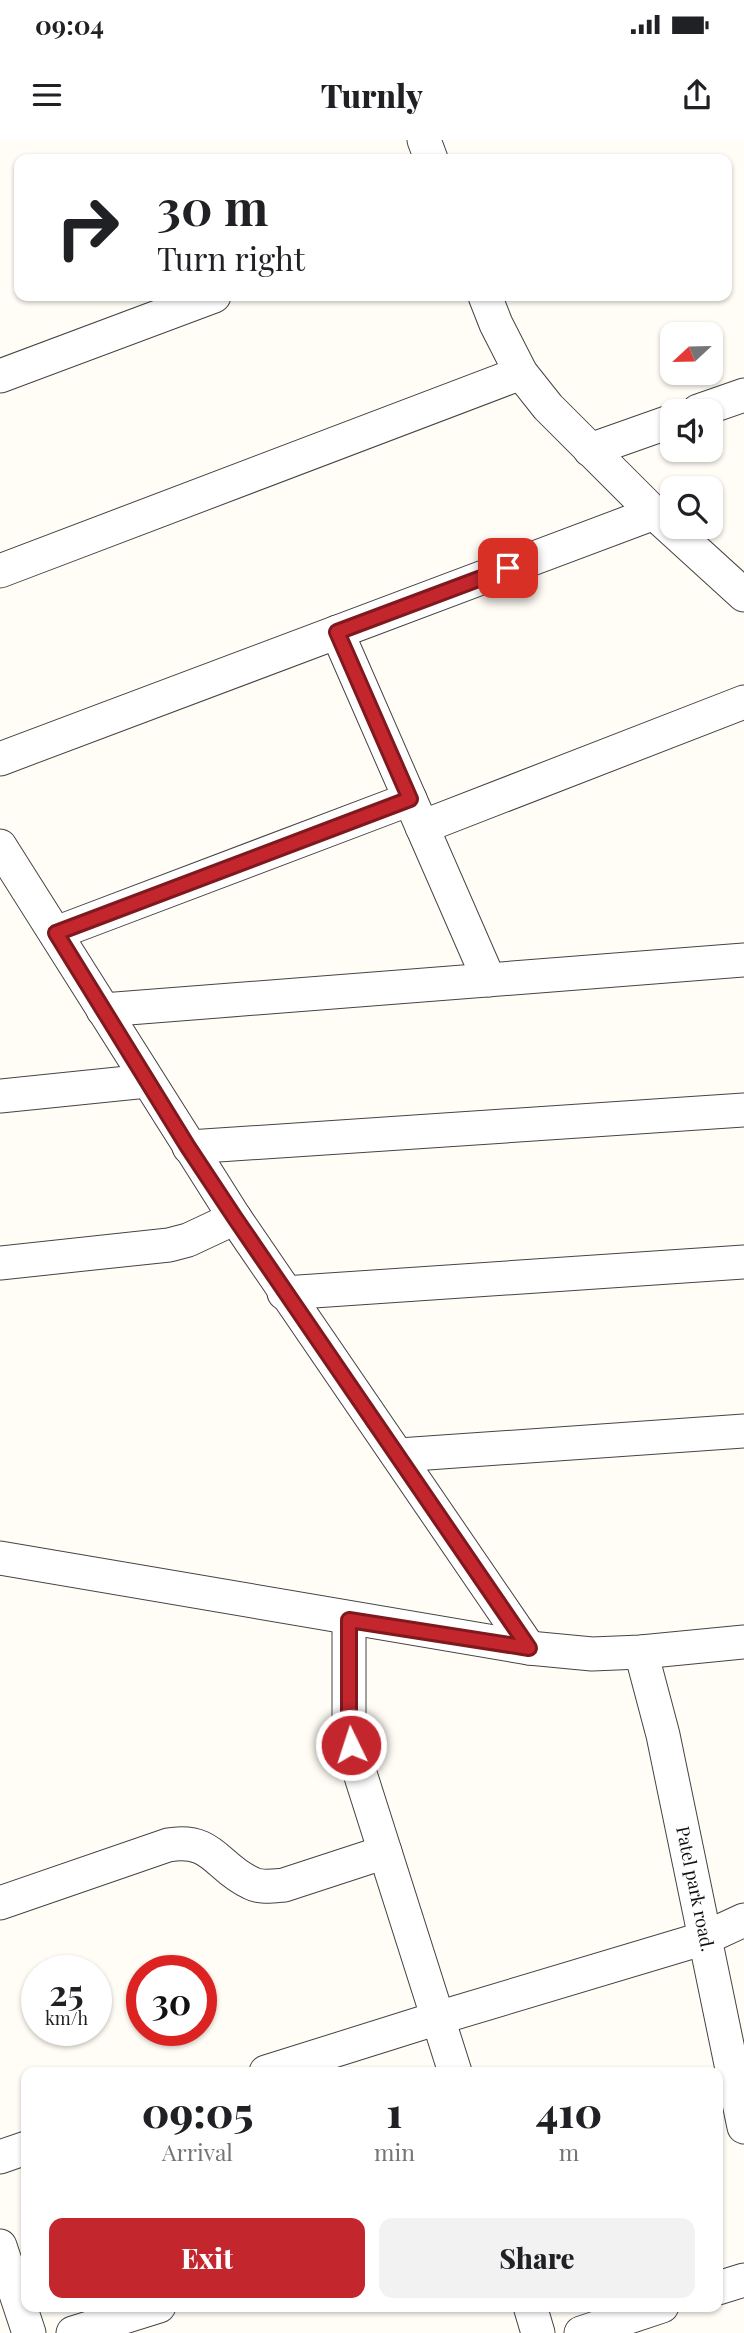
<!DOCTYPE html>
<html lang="en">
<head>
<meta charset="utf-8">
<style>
  :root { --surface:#fff; --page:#f2f2f2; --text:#202124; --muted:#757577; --accent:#c4262e }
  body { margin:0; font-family:"Playfair Display",serif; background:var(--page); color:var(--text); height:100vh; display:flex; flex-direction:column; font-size:26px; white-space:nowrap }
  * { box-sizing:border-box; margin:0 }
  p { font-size:23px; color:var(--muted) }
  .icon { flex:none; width:38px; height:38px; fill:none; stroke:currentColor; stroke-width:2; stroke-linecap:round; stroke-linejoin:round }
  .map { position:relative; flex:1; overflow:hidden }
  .sheet { position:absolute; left:21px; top:1927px; width:702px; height:245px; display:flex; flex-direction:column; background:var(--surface); border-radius:14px; box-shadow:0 2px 5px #0004 }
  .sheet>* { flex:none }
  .guide { position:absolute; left:14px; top:14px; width:718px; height:147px; border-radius:14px; box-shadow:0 2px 5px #0004; background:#fff; color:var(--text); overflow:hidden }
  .needle { width:46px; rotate:248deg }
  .controls { position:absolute; left:660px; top:182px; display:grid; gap:14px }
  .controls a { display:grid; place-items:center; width:63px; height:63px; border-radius:14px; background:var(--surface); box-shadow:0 2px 5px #0004; font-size:35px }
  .speed { position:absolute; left:21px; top:1815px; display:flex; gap:14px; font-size:35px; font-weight:700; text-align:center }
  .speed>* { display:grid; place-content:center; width:91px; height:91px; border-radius:50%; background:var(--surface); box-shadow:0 2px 5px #0004; line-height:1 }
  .speed small { font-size:18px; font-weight:400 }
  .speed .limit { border:10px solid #d22; background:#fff; color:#111 }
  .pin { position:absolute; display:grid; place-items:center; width:60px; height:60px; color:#fff; margin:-30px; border-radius:14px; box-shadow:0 4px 10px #0006 }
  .me { position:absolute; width:77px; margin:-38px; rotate:356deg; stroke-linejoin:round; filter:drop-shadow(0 0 5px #0008) }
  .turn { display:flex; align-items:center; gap:24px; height:147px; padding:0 28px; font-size:32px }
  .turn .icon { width:91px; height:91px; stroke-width:2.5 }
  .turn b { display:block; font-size:49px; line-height:60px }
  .eta { display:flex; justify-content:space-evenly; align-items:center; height:119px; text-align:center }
  .eta b { font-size:42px; font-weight:800; line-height:49px }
  .button { display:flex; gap:14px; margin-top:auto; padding:14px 28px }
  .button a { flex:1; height:80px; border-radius:14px; background:var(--accent); color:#fff; font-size:28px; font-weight:800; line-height:80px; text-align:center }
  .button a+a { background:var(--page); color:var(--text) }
  .status { display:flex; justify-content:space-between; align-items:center; height:49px; padding:0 35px; background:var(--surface); direction:ltr }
  .status svg { height:19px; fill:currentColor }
  header { display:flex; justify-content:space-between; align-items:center; height:91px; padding:0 28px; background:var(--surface); font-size:32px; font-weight:800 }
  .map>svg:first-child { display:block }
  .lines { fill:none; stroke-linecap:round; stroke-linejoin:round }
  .minor-casing { stroke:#444; stroke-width:35 }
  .minor { stroke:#fff; stroke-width:33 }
  .route-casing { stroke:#7f191e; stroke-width:18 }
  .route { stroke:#c4262e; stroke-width:12 }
  .labels { text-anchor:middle; stroke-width:7; stroke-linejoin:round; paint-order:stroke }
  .street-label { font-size:18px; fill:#111; stroke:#fff }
</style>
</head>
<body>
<div class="status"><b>09:04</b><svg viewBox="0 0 49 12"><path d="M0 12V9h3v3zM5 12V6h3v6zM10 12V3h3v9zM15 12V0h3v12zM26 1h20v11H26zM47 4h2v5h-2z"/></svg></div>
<header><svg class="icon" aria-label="menu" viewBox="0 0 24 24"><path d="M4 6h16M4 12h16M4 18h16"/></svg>Turnly<svg class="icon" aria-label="share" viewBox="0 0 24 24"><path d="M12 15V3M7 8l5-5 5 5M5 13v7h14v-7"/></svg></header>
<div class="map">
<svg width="744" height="2193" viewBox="0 0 744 2193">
  <rect width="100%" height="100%" fill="#fffdf5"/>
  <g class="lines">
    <!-- minor casing -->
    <g class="minor-casing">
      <g id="minor">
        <path d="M424,0L431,19"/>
        <path d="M485,156L496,184L521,233L548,267L654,373L744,455"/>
        <path d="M0,236L214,156"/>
        <path d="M698,271L744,255"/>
        <path d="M590,310L672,281"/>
        <path d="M0,431L521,233"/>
        <path d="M337,492L489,840"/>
        <path d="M0,619L654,373"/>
        <path d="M422,687L744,562"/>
        <path d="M0,706L235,1078L529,1508"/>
        <path d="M56,793L410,659"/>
        <path d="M103,870L744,820"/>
        <path d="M0,956L147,941"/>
        <path d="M189,1007L744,970"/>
        <path d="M0,1123L169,1105L188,1100L235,1078"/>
        <path d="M284,1153L744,1122"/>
        <path d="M399,1315L744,1291"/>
        <path d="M0,1418L529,1508L592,1514L641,1512L744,1502"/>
        <path d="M349,1480V1587L351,1605L455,1932"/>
        <path id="s1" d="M641,1512L663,1595L744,1987"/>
        <path d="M0,1763L168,1705C213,1697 217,1728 251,1743C260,1748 273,1746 284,1745L385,1712"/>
        <path d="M266,1932L438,1878L705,1798L744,1780"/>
        <path d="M0,2017L26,2008"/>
        <path d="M0,2106L29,2193"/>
        <path d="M718,2148L744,2140"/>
        <path d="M530,2166L538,2193"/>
        <path d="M73,2193L159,2166"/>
        <path d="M581,2193L662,2166"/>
      </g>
    </g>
    <!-- minor -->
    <use href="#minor" class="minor"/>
  </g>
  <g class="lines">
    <!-- route casing -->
    <g class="route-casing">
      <path id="route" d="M351,1605L349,1587V1480L529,1508L235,1078L188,1007L56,793L410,659L337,492L508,428"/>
    </g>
    <!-- route -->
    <use href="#route" class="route"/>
  </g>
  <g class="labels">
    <!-- street labels -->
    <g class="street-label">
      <text dy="6" stroke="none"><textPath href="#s1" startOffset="243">Patel park road.</textPath></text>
    </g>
  </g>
</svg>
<div class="controls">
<a><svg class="needle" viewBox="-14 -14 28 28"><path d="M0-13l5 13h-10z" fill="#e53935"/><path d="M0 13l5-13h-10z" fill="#757577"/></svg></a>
<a><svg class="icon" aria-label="sound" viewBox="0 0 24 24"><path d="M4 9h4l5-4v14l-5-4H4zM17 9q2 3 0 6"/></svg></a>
<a><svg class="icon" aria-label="search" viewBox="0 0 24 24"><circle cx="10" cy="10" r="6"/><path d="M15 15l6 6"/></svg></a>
</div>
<div class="speed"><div>25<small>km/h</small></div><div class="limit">30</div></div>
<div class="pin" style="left:508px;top:428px;background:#d93025"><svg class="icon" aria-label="arrive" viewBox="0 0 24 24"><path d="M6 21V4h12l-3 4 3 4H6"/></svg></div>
<svg class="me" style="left:351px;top:1605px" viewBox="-20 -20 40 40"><circle r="17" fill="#c4262e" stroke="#fff" stroke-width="3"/><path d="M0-11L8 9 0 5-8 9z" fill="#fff"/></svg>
<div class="guide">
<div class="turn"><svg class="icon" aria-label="right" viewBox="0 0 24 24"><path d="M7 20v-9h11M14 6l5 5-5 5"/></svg><div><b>30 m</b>Turn right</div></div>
</div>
<section class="sheet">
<div class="eta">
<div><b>09:05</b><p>Arrival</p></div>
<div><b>1</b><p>min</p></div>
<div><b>410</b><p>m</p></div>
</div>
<div class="button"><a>Exit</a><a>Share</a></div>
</section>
</div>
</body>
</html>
